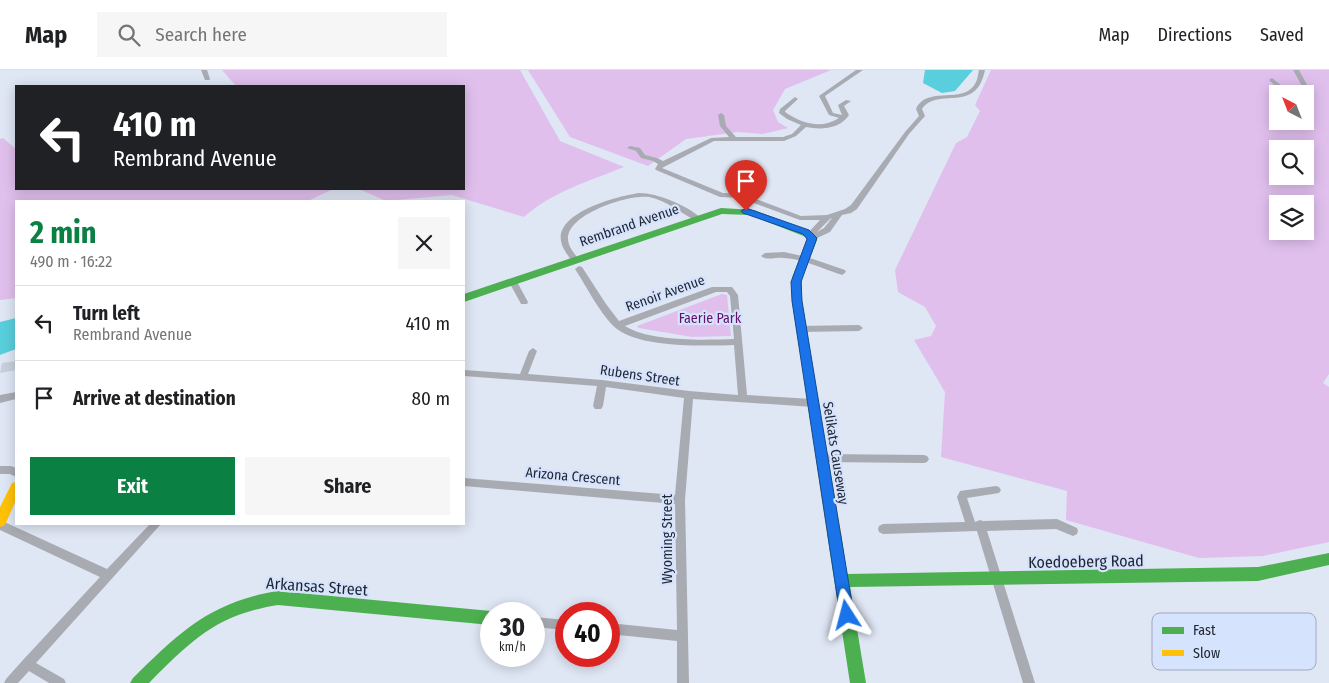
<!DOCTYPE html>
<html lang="en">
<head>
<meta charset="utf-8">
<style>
  :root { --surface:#fff; --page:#f6f6f6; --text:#202124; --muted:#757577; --line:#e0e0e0; --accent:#0b8043 }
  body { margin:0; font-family:"Fira Sans Condensed",sans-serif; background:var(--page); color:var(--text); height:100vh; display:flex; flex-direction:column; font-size:19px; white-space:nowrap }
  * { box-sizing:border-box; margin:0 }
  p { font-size:16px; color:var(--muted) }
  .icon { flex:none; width:28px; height:28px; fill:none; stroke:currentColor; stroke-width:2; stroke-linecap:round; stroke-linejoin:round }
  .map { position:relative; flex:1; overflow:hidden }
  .panel { position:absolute; left:15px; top:130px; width:450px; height:325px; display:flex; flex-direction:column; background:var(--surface); border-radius:0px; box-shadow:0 2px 12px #0003 }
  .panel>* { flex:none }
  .top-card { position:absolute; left:15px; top:15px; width:450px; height:105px; border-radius:0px; box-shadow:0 2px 12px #0003; background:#202124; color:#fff; overflow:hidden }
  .needle { width:32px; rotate:318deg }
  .tools { position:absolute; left:1269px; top:15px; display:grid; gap:10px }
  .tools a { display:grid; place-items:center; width:45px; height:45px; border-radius:0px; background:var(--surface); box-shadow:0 2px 12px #0003; font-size:25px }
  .speed { position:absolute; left:480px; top:532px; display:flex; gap:10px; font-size:25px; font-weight:700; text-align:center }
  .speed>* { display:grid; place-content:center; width:65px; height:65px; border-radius:50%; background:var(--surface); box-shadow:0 2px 12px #0003; line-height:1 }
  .speed small { font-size:12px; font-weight:400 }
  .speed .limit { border:8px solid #d22; background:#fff; color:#111 }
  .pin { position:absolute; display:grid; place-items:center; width:42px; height:42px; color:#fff; margin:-51px -21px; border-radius:50% 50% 50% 0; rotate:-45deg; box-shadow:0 0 5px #0007 }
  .pin .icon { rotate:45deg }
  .me { position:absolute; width:55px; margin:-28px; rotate:351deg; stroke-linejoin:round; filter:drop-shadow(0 0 4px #0008) }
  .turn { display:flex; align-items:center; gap:18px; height:105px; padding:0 15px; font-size:22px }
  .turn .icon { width:65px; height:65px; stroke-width:2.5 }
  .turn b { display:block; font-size:35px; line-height:42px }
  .round { display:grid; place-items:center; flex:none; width:52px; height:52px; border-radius:0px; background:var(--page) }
  .overview { display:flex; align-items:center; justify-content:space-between; height:85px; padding:0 15px }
  h1 { font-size:30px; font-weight:700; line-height:38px; color:var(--accent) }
  .cta { display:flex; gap:10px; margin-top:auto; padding:10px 15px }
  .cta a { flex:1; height:58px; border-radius:0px; background:var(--accent); color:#fff; font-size:20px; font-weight:700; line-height:58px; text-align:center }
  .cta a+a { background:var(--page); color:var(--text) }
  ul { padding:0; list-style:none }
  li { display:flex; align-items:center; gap:15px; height:75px; padding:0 15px; border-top:1px solid var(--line) }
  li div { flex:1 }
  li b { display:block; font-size:19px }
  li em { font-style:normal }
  header { display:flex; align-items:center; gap:30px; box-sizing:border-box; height:70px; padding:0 25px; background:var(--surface); border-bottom:1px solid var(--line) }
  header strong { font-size:24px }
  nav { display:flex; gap:28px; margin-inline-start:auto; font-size:18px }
  .search { width:350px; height:45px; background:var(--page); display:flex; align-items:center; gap:12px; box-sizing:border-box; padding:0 18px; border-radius:0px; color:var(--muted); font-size:19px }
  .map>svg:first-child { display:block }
  .green { fill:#e0bfed; fill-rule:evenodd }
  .water { fill:#59cedd }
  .building { fill:#c6d0da }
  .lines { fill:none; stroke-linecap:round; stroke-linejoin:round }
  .street { fill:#a9abb3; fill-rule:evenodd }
  .fast { fill:#4caf50; fill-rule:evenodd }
  .slow { fill:#ffc107; fill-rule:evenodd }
  .route { fill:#1a73e8; stroke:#114b97 }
  .labels { text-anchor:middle; stroke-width:4.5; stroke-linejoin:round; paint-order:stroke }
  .street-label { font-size:14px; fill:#1e2430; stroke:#d6e3fd }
  .park-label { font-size:14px; fill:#61126b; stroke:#d6e3fd }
  .near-street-label { font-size:16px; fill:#1e2430; stroke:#d6e3fd }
  .key { fill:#d6e3fd; stroke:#9faac0; stroke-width:1 }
  .key-label { font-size:14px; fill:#1e2430 }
</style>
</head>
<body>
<header>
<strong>Map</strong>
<div class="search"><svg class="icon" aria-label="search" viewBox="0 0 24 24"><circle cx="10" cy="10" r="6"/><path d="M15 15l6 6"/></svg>Search here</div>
<nav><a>Map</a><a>Directions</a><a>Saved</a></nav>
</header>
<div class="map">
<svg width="1329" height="613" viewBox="0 0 1329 613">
  <rect width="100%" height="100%" fill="#dfe6f4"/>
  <!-- green -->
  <path class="green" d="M222,0H520L560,71L624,97C589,111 552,122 524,147L452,125L386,131L359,119H464V16H236Z
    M528,0H831L785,19L773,40L778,52L788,58L763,64L738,62L686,69L648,96L570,67Z
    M991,0H1329V304L1323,313L1329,317V472L1263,486L1199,488L1066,450L1067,421L941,387L945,322L914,270L931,266L936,256L925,237L898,222L895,200L956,73L967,67L980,41L975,35ZM1278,24H1305V51H1278ZM1278,79H1305V106H1278ZM1278,134H1305V161H1278Z
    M3,68L16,79V119H333L308,131H16V228L0,230V69Z
    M722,224L727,225L731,266L692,267L639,258L637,256Z"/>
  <!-- water -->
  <path class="water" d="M925,0H973L955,21L942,23L923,13Z
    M16,248V279L0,285V252Z"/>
  <!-- building -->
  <path class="building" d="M16,291V300L0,303L2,293Z"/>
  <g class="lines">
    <!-- street -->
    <path class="street" d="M201,0H207L210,9L209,10H205Z
      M856,0H863L825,26L833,43L842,45L838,35L846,30L851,31L844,36L849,45C840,59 821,60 806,57L796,66L784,71H714L662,98L723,123L743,124L801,146L827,145L845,139L851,135L905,62L919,46L916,39C917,37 918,34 921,32C935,19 967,33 976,12C978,8 978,4 979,0H985C976,45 938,16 922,39L925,46L909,64L857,139L851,143L842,145L830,162L815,169H809L806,165L820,150H800L740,128L720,127L656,100L655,99L658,94L653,91L641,88L636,81L627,78L630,76L640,78L645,85L657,88L663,91L711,68L729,67L720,56L718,45L721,43L724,45L726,56L736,67H783L792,64L801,55L787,49L779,43L780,39L795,27L798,29L785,41V42C801,53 821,60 839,48L829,45L819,26ZM832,148L824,158L817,162L830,149Z
      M1293,0H1299L1312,24L1305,28L1306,23Z
      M1272,8L1282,16L1300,24C1287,24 1278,19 1269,10Z
      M639,123C658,123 686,135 701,148L697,150H694C680,142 665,130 649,127C629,124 567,144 568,169C568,177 575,184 579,190L575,193L572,192C569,186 562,179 561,171C556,142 618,126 639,123Z
      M784,182L807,187L845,200L846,202L842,205C823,199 804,189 784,188C776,187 767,191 761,186L765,183Z
      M579,196L582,197L606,234L619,251L712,217H732L738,225L747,325L813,329L816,330L818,333L816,336L813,337L693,329L685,430L689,613H677V571L609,564V553L677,560L675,434L464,416V408L675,425L684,328L606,317L603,336L601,339H595L593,336L597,316L464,306V300L520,304L529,281L533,278L537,281L528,304L602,310L689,321L738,325L734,275C703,276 642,278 617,259C601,246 587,217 575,199ZM716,222H727L730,226L734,269C704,270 650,272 625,256Z
      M513,209L516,210L528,232L527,234H521L520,232L509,212Z
      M859,255L863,258L859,261L800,262L796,259L800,256Z
      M16,322V329L0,333V325Z
      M821,384L924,385L927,386L929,389L927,392L924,393L821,392L818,391L816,388L818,385Z
      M0,396H11L16,398V407L10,404H0Z
      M996,416L999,417L1001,420L999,423L967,428L975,452L980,450L983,451L1057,449L1077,458L1078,461L1077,464L1073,466L1056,459L987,461L1035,613H1023L977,461L883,464L879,462L878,459L879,456L883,454L965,452L957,427L960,421Z
      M0,450L107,499L150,454H161L36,593L64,609L66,613H49L29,601L18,613H4L6,609L23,590L100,507L0,460Z
      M534,547L566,550V560L534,557Z"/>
    <!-- fast -->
    <path class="fast" d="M721,138L754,140L813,163L817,170L802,208V231L809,275L808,278H800L799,275L792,231V208L807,170L806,167L750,145L722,144L464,232V224Z
      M834,457L839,459L841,463L847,504L1258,497L1329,483V495L1258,511L850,517L866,613H850L827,463L829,459Z
      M278,521L491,541L496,544H491V555L278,535C216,545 192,570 149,613H130L133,608C180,562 210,532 278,521Z"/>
    <!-- slow -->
    <path class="slow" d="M804,271L809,275L841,463L839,467L834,469L829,467L827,463L799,275Z
      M16,412V430L5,455L0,457V437L12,413Z"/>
  </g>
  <!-- route -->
  <path class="route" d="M746,138L809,160L817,168L801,212L802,231L854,545L852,550L847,552L842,550L840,545L792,231L791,212L807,169L803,164L743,143L741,141Z"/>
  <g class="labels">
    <!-- street labels -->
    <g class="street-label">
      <text transform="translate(629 155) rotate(-19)" y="5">Rembrand Avenue</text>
      <text transform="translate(665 223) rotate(-20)" y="5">Renoir Avenue</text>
      <text transform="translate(640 305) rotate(8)" y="5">Rubens Street</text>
      <text transform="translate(836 383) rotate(81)" y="5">Selikats Causeway</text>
      <text transform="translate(573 406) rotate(5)" y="5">Arizona Crescent</text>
      <text transform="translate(667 469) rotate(-90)" y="5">Wyoming Street</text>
    </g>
    <!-- park labels -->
    <g class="park-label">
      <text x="710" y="253">Faerie Park</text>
    </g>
    <!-- near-street labels -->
    <g class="near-street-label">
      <text transform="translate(1086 491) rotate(-1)" y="6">Koedoeberg Road</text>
      <text transform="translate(317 516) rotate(4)" y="6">Arkansas Street</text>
    </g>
  </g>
  <!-- legend -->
  <rect x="1152" y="543" width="164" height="57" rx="8" class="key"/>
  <rect x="1162" y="557" width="22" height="7" fill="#4caf50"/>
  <rect x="1162" y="580" width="22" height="6" fill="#ffc107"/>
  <g class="key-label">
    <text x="1193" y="565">Fast</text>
    <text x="1193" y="588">Slow</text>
  </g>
</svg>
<div class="tools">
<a><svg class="needle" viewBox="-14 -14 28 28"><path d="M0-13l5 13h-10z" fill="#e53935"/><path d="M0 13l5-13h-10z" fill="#757577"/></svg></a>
<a><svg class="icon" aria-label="search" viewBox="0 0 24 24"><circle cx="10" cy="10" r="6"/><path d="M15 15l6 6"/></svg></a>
<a><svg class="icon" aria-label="layers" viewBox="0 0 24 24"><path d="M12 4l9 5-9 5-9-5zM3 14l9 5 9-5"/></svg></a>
</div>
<div class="speed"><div>30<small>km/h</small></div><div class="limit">40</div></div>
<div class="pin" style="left:746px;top:141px;background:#d93025"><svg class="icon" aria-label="arrive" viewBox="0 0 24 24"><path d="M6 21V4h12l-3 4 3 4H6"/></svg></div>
<svg class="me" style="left:847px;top:545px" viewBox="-20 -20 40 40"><path d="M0-17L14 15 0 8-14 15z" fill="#1a73e8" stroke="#fff" stroke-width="4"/></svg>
<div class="top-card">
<div class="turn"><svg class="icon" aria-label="left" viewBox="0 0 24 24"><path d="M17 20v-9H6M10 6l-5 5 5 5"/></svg><div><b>410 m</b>Rembrand Avenue</div></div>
</div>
<section class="panel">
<div class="overview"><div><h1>2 min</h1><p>490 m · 16:22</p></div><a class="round"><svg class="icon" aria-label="close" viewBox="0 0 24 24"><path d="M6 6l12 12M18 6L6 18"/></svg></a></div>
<ul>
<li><svg class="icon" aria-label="left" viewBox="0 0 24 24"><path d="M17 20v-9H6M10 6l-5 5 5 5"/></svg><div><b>Turn left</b><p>Rembrand Avenue</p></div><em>410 m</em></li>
<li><svg class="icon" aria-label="arrive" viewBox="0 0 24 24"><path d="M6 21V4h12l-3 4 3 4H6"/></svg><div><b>Arrive at destination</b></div><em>80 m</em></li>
</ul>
<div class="cta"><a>Exit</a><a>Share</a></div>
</section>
</div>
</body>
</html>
